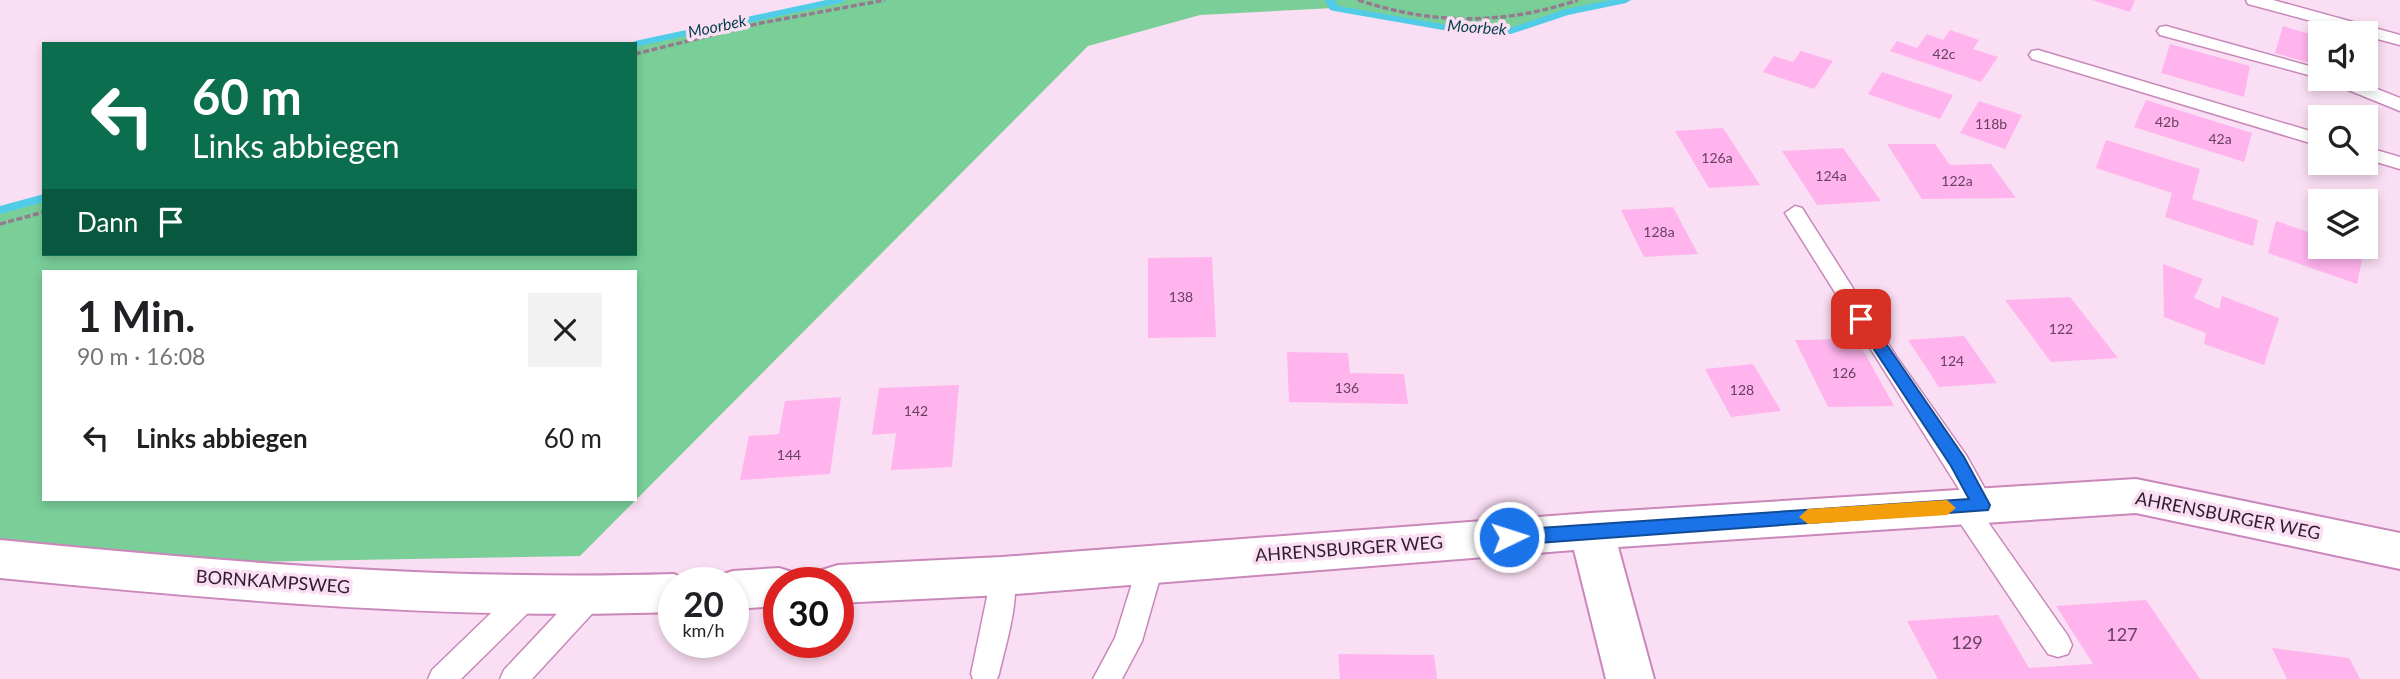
<!DOCTYPE html>
<html lang="de">
<head>
<meta charset="utf-8">
<style>
  :root { --surface:#fff; --page:#f2f2f2; --text:#202124; --muted:#757577 }
  body { margin:0; font-family:Lato,sans-serif; background:var(--page); color:var(--text); height:100vh; display:flex; flex-direction:column; font-size:26px; white-space:nowrap }
  * { box-sizing:border-box; margin:0 }
  p { font-size:23px; color:var(--muted) }
  .icon { flex:none; width:38px; height:38px; fill:none; stroke:currentColor; stroke-width:2; stroke-linecap:round; stroke-linejoin:round }
  .map { position:relative; flex:1; overflow:hidden }
  .panel { position:absolute; left:42px; top:270px; width:595px; height:231px; display:flex; flex-direction:column; background:var(--surface); border-radius:0px; box-shadow:0 4px 10px #0003 }
  .panel>* { flex:none }
  .top-card { position:absolute; left:42px; top:42px; width:595px; height:214px; border-radius:0px; box-shadow:0 4px 10px #0003; background:#0b6e4f; color:#fff; overflow:hidden }
  .fabs { position:absolute; left:2308px; top:21px; display:grid; gap:14px }
  .fabs a { display:grid; place-items:center; width:70px; height:70px; border-radius:0px; background:var(--surface); box-shadow:0 4px 10px #0003; font-size:35px }
  .speed { position:absolute; left:658px; top:567px; display:flex; gap:14px; font-size:35px; font-weight:700; text-align:center }
  .speed>* { display:grid; place-content:center; width:91px; height:91px; border-radius:50%; background:var(--surface); box-shadow:0 4px 10px #0003; line-height:1 }
  .speed small { font-size:18px; font-weight:400 }
  .speed .limit { border:10px solid #d22; background:#fff; color:#111 }
  .pin { position:absolute; display:grid; place-items:center; width:60px; height:60px; color:#fff; margin:-30px; border-radius:14px; box-shadow:0 4px 10px #0006 }
  .me { position:absolute; width:77px; margin:-38px; rotate:86deg; stroke-linejoin:round; filter:drop-shadow(0 0 5px #0008) }
  .turn { display:flex; align-items:center; gap:24px; height:147px; padding:0 35px; font-size:32px }
  .turn .icon { width:91px; height:91px; stroke-width:2.5 }
  .turn b { display:block; font-size:49px; line-height:60px }
  .then { display:flex; align-items:center; height:66px; padding:0 35px; background:#0003; gap:14px; font-size:26px }
  .round { display:grid; place-items:center; flex:none; width:74px; height:74px; border-radius:0px; background:var(--page) }
  .summary { display:flex; align-items:center; justify-content:space-between; height:119px; padding:0 35px }
  h1 { font-size:42px; font-weight:700; line-height:52px }
  ul { padding:0; list-style:none }
  li { display:flex; align-items:center; gap:21px; height:98px; padding:0 35px }
  li div { flex:1 }
  li b { display:block; font-size:26px }
  li em { font-style:normal }
  .map>svg:first-child { display:block }
  .forest { fill:#7acf99; fill-rule:evenodd }
  .lines { fill:none; stroke-linecap:round; stroke-linejoin:round }
  .stream { fill:#51cce7; fill-rule:evenodd }
  .building { fill:#ffb4ee }
  .lane-casing { stroke:#c987ba; stroke-width:3 }
  .street-casing { stroke:#c987ba; stroke-width:4 }
  .path { stroke:#957b8f; stroke-width:3.5; stroke-dasharray:6 2.5; stroke-linecap:butt }
  .lane { fill:#fff; fill-rule:evenodd }
  .street { fill:#fff; fill-rule:evenodd }
  .route { fill:#1a73e8; stroke:#114b97; stroke-width:2 }
  .slow { fill:#f59e0b }
  .labels { text-anchor:middle; stroke-width:7; stroke-linejoin:round; paint-order:stroke }
  .number-label { font-size:14px; fill:#67415f }
  .far-water-label { font-size:16px; font-style:italic; fill:#043e4a; stroke:#fadef3 }
  .street-label { font-size:18px; fill:#341b2f; stroke:#fadef3 }
  .near-number-label { font-size:18px; fill:#67415f }
</style>
</head>
<body>
<div class="map">
<svg width="2400" height="679" viewBox="0 0 2400 679">
  <rect width="100%" height="100%" fill="#fadef3"/>
  <!-- forest -->
  <path class="forest" d="M841,0H1626L1566,12L1511,31L1460,30L1334,8L1200,15L1088,46L580,556L64,565L0,559V210L44,198V254H635V44ZM44,271H635V499H44Z"/>
  <g class="lines">
    <!-- stream -->
    <path class="stream" d="M826,0H846L841,3L635,47V44H630L635,41Z
      M1325,0H1335L1338,6L1460,27L1510,28L1566,9L1610,0H1631L1626,3L1568,15L1511,34L1460,33L1334,11L1330,10Z
      M44,194V202L0,214V206Z"/>
  </g>
  <!-- building -->
  <path class="building" d="M2092,0H2135L2130,12Z
    M2283,26L2320,37V66L2275,53Z
    M1950,30L1979,40L1973,49L1998,57L1981,82L1890,51L1897,41L1917,48L1927,34L1943,40Z
    M2170,44L2250,66L2244,97L2161,73Z
    M1801,51L1833,61L1814,89L1763,72L1774,56L1793,62Z
    M1882,72L1953,95L1940,119L1868,94Z
    M2146,100L2252,133L2244,162L2134,127Z
    M1979,101L2022,115L2005,149L1960,133Z
    M1723,128L1760,185L1709,188L1675,131Z
    M2106,140L2200,169L2192,199L2258,220L2253,246L2165,217L2172,193L2096,168Z
    M1887,144H1935L1950,165L1991,164L2016,198L1922,199Z
    M1843,148L1881,201L1817,205L1782,151Z
    M1673,207L1698,254L1644,257L1621,210Z
    M2276,221L2320,236V247H2351L2364,251L2357,284L2268,253Z
    M1212,257L1216,337L1148,338V258Z
    M2163,264L2203,279L2194,298L2219,309L2222,296L2279,318L2264,365L2204,344L2206,333L2164,317Z
    M2070,297L2118,358L2051,362L2005,300Z
    M1964,336L1997,383L1939,387L1908,340Z
    M1857,339L1894,406L1828,407L1795,340Z
    M1287,352L1348,353L1350,373L1404,374L1408,404L1289,402Z
    M1753,364L1781,411L1731,417L1705,369Z
    M959,385L952,467L891,470L896,433L872,435L879,388Z
    M841,397L830,474L740,480L749,436L779,434L785,401Z
    M2146,600L2200,679H1938L1907,621L1998,615L2029,668L2093,664L2056,606Z
    M2272,648L2349,658L2360,679H2287Z
    M1338,654L1434,655L1437,679H1340Z"/>
  <g class="lines">
    <!-- lane casing -->
    <g class="lane-casing">
      <path id="lane" d="M2246,0H2273L2400,35V45L2366,36V33H2356L2248,4Z
        M2166,26L2320,69L2323,79L2160,35L2157,31L2160,27Z
        M2038,50L2320,134V146L2032,59L2029,55L2032,51Z
        M2328,79H2352L2400,98V111L2331,83Z
        M2366,147L2400,157V169L2366,159Z
        M1795,206L1802,208L1896,356L1966,455L1994,505L1990,512L1983,515L2068,636L2072,645L2068,654L2058,657L2048,654L1954,514L1950,507L1954,500L1964,497L1785,213Z
        M1151,553L1160,556L1164,564L1142,641L1122,679H1093L1115,638L1138,564L1142,556Z
        M1002,565L1011,568C1023,592 1005,647 999,674L997,679H973L971,674L993,568Z
        M591,585L601,588L605,596L601,604L532,679H500L504,670L581,588Z
        M525,586L535,590L539,598L535,606L461,679H428L432,670L515,590Z"/>
    </g>
    <!-- street casing -->
    <g class="street-casing">
      <path id="street" d="M2136,479L2400,533V569L2136,513L1618,547L1654,679H1606L1574,550L1002,595L838,603V583H816L822,570L838,565L1002,557L1591,513Z
        M0,540C225,562 448,581 674,574L692,583H674V612C448,620 225,600 0,578Z
        M779,568L795,573L800,583H779V606L733,609V583H714L717,576L733,571Z"/>
    </g>
    <!-- path -->
    <path class="path" d="M1358,0C1433,25 1503,25 1578,0
      M635,54L761,23L885,0
      M0,224L44,212"/>
    <!-- lane -->
    <use href="#lane" class="lane"/>
    <!-- street -->
    <use href="#street" class="street"/>
  </g>
  <!-- route -->
  <path class="route" d="M1861,314L1867,316L1964,457L1990,505L1988,510L1509,545L1502,542L1500,537L1502,532L1509,530L1969,499L1951,466L1854,319Z"/>
  <!-- slow -->
  <path class="slow" d="M1947,500L1956,508L1947,515L1808,524L1799,517L1808,509Z"/>
  <g class="labels">
    <!-- number labels -->
    <g class="number-label">
      <text x="1944" y="59">42c</text>
      <text x="2167" y="127">42b</text>
      <text x="1991" y="129">118b</text>
      <text x="2220" y="144">42a</text>
      <text x="1717" y="163">126a</text>
      <text x="1831" y="181">124a</text>
      <text x="1957" y="186">122a</text>
      <text x="1659" y="237">128a</text>
      <text x="1181" y="302">138</text>
      <text x="2061" y="334">122</text>
      <text x="1952" y="366">124</text>
      <text x="1844" y="378">126</text>
      <text x="1347" y="393">136</text>
      <text x="1742" y="395">128</text>
      <text x="916" y="416">142</text>
      <text x="789" y="460">144</text>
    </g>
    <!-- far-water labels -->
    <g class="far-water-label">
      <text transform="translate(717 26) rotate(-12)" y="6">Moorbek</text>
      <text transform="translate(1477 27) rotate(4)" y="6">Moorbek</text>
    </g>
    <!-- street labels -->
    <g class="street-label">
      <text transform="translate(2228 516) rotate(11)" y="6">AHRENSBURGER WEG</text>
      <text transform="translate(1349 549) rotate(-4)" y="6">AHRENSBURGER WEG</text>
      <text transform="translate(273 582) rotate(4)" y="6">BORNKAMPSWEG</text>
    </g>
    <!-- near-number labels -->
    <g class="near-number-label">
      <text x="2122" y="641">127</text>
      <text x="1967" y="649">129</text>
    </g>
  </g>
</svg>
<div class="fabs">
<a><svg class="icon" aria-label="sound" viewBox="0 0 24 24"><path d="M4 9h4l5-4v14l-5-4H4zM17 9q2 3 0 6"/></svg></a>
<a><svg class="icon" aria-label="search" viewBox="0 0 24 24"><circle cx="10" cy="10" r="6"/><path d="M15 15l6 6"/></svg></a>
<a><svg class="icon" aria-label="layers" viewBox="0 0 24 24"><path d="M12 4l9 5-9 5-9-5zM3 14l9 5 9-5"/></svg></a>
</div>
<div class="speed"><div>20<small>km/h</small></div><div class="limit">30</div></div>
<div class="pin" style="left:1861px;top:319px;background:#d93025"><svg class="icon" aria-label="arrive" viewBox="0 0 24 24"><path d="M6 21V4h12l-3 4 3 4H6"/></svg></div>
<svg class="me" style="left:1509px;top:537px" viewBox="-20 -20 40 40"><circle r="17" fill="#1a73e8" stroke="#fff" stroke-width="3"/><path d="M0-11L8 9 0 5-8 9z" fill="#fff"/></svg>
<div class="top-card">
<div class="turn"><svg class="icon" aria-label="left" viewBox="0 0 24 24"><path d="M17 20v-9H6M10 6l-5 5 5 5"/></svg><div><b>60 m</b>Links abbiegen</div></div>
<div class="then">Dann<svg class="icon" aria-label="arrive" viewBox="0 0 24 24"><path d="M6 21V4h12l-3 4 3 4H6"/></svg></div>
</div>
<section class="panel">
<div class="summary"><div><h1>1 Min.</h1><p>90 m · 16:08</p></div><a class="round"><svg class="icon" aria-label="close" viewBox="0 0 24 24"><path d="M6 6l12 12M18 6L6 18"/></svg></a></div>
<ul>
<li><svg class="icon" aria-label="left" viewBox="0 0 24 24"><path d="M17 20v-9H6M10 6l-5 5 5 5"/></svg><div><b>Links abbiegen</b></div><em>60 m</em></li>
</ul>
</section>
</div>
</body>
</html>
